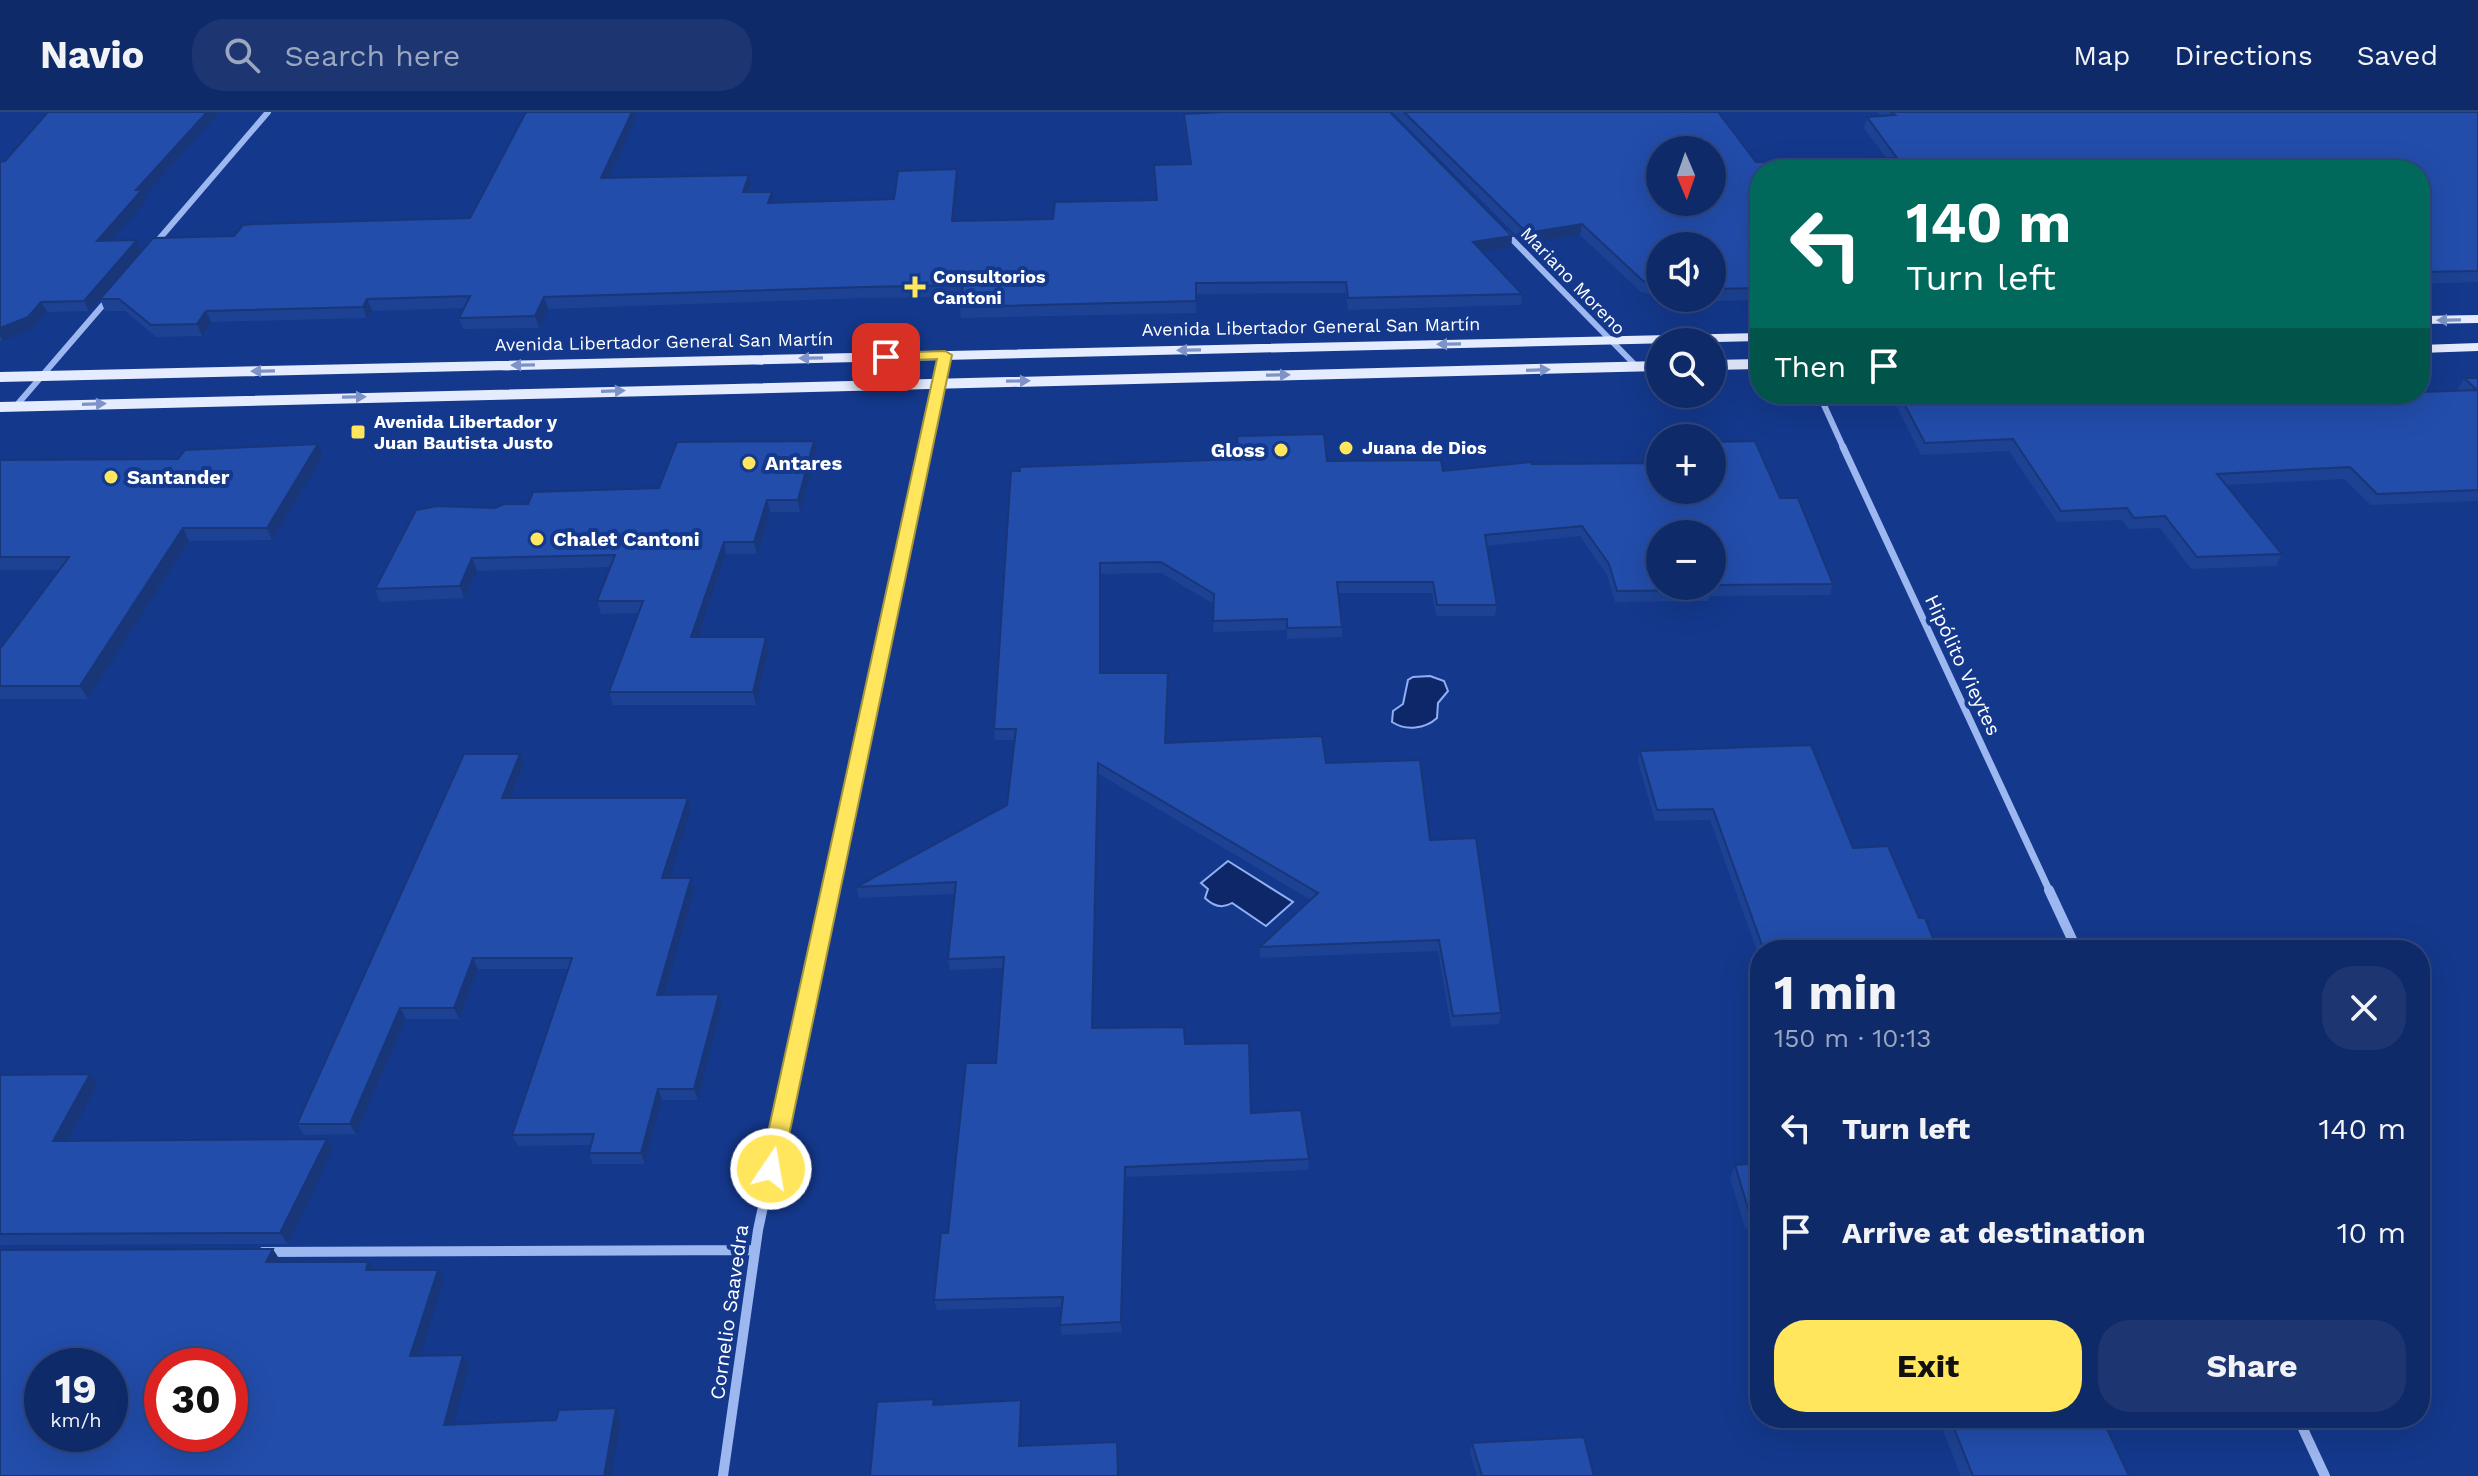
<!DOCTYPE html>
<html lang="en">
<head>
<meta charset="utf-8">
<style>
  :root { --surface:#0f2a69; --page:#1d3671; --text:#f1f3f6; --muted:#9ba7c0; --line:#2f467d; --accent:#ffe65c }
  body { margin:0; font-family:"Work Sans",sans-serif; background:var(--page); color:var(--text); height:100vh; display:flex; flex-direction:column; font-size:30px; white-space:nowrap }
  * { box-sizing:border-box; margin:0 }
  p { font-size:26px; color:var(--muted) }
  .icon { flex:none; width:44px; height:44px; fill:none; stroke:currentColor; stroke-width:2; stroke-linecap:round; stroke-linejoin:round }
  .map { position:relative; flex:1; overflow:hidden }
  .panel { position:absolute; left:1750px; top:828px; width:680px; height:488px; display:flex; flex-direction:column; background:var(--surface); border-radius:32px; box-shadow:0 8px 32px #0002,0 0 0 2px var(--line) }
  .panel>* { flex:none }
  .top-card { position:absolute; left:1750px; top:48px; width:680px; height:244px; border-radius:32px; box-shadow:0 8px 32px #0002,0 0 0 2px var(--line); background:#00695c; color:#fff; overflow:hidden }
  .needle { width:52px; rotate:178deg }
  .fabs { position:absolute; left:1646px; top:24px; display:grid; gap:16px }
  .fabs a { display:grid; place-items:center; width:80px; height:80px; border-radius:50%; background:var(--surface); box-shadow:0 8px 32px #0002,0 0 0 2px var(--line); font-size:40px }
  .speed { position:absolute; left:24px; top:1236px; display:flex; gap:16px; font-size:40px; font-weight:700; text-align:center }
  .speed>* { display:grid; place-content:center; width:104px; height:104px; border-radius:50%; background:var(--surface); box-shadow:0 8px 32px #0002,0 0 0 2px var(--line); line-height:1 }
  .speed small { font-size:20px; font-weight:400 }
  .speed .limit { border:12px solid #d22; background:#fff; color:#111 }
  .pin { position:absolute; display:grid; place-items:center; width:68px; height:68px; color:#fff; margin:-34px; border-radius:16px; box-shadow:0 4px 12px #0006 }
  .me { position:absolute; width:88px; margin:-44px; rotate:12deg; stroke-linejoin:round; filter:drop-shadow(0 0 6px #0008) }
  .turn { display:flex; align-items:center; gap:28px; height:168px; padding:0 24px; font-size:36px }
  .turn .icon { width:104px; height:104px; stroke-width:2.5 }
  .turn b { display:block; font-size:56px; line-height:68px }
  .then { display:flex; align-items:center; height:76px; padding:0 24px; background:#0003; gap:16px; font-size:30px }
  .round { display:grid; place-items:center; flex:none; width:84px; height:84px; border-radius:32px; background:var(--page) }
  .head { display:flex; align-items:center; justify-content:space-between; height:136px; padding:0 24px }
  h1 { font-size:48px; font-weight:700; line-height:60px }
  .primary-button { display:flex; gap:16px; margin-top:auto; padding:16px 24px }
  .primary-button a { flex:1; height:92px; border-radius:32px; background:var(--accent); color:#111; font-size:32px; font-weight:700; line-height:92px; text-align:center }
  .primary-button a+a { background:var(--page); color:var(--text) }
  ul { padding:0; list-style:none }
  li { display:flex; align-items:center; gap:24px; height:104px; padding:0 24px }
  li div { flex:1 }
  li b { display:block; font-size:30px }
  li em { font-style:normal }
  header { display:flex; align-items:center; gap:48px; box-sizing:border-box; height:112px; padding:0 40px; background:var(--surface); border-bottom:2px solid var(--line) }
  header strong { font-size:38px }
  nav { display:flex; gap:44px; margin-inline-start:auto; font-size:28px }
  .search { width:560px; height:72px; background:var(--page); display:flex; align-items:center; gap:20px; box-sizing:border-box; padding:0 28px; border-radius:32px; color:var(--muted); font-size:30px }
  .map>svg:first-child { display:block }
  .water { fill:#0d2769; stroke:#8fb0f3; stroke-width:2 }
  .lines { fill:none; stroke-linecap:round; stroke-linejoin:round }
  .street-far2 { stroke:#9db7f0; stroke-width:6 }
  .street-far1 { stroke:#9db7f0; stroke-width:7 }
  .street { stroke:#9db7f0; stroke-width:10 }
  .primary { fill:#e6ecff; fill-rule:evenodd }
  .wall { fill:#1d4293; fill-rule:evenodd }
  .shaded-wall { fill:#183678 }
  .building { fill:#224dab; stroke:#183678; stroke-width:2; fill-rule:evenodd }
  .oneway { fill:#7d92c6 }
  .route { fill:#ffe65c; stroke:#a6963c; stroke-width:2 }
  .poi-dot { fill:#ffe65c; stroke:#14388c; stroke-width:3 }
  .labels { text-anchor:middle; stroke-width:8; stroke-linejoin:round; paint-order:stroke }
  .far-poi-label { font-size:18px; font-weight:bold; fill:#fff; stroke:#14388c; text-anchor:start }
  .far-street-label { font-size:18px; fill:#fff; stroke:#14388c }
  .poi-label { font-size:20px; font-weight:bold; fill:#fff; stroke:#14388c; text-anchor:start }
  .street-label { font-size:20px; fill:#fff; stroke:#14388c }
</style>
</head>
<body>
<header>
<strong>Navio</strong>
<div class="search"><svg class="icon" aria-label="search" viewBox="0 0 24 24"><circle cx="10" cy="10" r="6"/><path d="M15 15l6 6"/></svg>Search here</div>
<nav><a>Map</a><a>Directions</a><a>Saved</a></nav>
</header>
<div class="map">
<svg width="2478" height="1364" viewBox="0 0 2478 1364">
  <rect width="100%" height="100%" fill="#14388c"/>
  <!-- water -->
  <path class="water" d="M1430,564L1444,569L1448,579L1438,591L1437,606C1425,617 1406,619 1392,610L1393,599L1403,592L1408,568L1413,565Z
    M1228,749L1293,790L1266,814L1232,791C1222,797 1213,794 1205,786L1208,777L1201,771Z"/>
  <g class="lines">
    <!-- street-far2 -->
    <path class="street-far2" d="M1506,121L1637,255
      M154,133L268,0
      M1819,282L1844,337
      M16,294L109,186
      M925,337L945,243"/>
    <!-- street-far1 -->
    <path class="street-far1" d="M1843,335L2050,780
      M830,780L925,335"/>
    <!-- street -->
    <path class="street" d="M2049,778L2077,838
      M263,1140L755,1138
      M2298,1306L2325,1364
      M723,1364L758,1118L831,778"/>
    <!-- primary -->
    <path class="primary" d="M2478,203V211L2420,212V204Z
      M1760,221V229L0,270V260Z
      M2478,231V239L2420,241V233Z
      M1760,247V257L1712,258V248Z
      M1660,249V259L0,300V290Z"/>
  </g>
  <!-- wall -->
  <path class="wall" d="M48,0H220L145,84L147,88L111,128H137L142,138L89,199L47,200L33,216L0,229V50L5,49Z
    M1392,0H1718L1756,50L1886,46L1864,16L1867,5L1882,4L1877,0H2478V170L2420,172V58H1760V188L1678,190L1664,186H1712V134H1660V185L1641,180L1580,123L1525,132Z
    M1184,2L1512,124L1511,135L1482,140L1522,182L1521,193L1348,198L1346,181L1196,182V201L961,206L960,195L961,185L867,186L548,197L539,216L463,217L459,206L464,196L372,199L367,206L211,210L202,224L156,225L125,199H105L100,187L234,124L470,106L637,5L609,66L751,73L749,80L774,91L894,87L958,68L955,109L1053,107L1156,88L1190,52L1184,12Z
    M2464,266H2478V389L2371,393L2344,367L2226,373L2282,442L2276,454L2191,457L2160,416L2129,417L2122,408L2057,410L2009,339L1921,343L1895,291L1897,282H2233L2266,287L2459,279L2458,277Z
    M814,329L816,341L800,400H770L757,442H726L698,525L769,538L756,593H613L609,580L638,501L601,502L597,489L610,455L477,459L464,486L380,490L375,477L495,396L659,376Z
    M318,332L323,344L272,428L189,429L88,587H0V537L60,458H0V348L178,347Z
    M1327,349L1443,359L1532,352L1780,386L1833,472L1830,483L1710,484L1708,489L1615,490L1607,463L1580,424L1486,434L1497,493L1495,504H1436L1432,481H1338L1342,515V525L1287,527V518L1213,520L1214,492L1161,461L1100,462L1101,561H1168L1166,631L1326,651L1430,728L1501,901L1499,912L1451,915L1438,839L1260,846V835L1311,788L1099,662L1093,916L1185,932L1251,1001L1309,1047L1308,1058L1126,1065L1122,1220L1062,1223L1060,1213L1062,1195L937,1198L934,1188L948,1121L996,951L1003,856L950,858L948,847L954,782L859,786L856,775L1007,693L1015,628H995L994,617L1011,359ZM1712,422V474H1660Z
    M1640,639L1853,736L1919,806L1938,838H1760V844H1759L1710,708L1655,709L1638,650Z
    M520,642L524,653L511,686H688L691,697L669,766H691L695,777L664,883L719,882L722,893L698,988H662L645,1052H593L589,1041L591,1033L518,1034L512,1023L568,857H478L459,907H406L356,1022L304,1023L297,1012Z
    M0,963L98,973L67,1029L327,1027L333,1038L288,1132L0,1133Z
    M1760,1029V1115L1745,1116L1730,1066L1735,1053L1752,1052L1749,1043L1754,1030Z
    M1938,1306H2102L2129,1364H1961Z
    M1472,1331L1594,1364H1477L1470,1341Z"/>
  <!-- shaded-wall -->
  <path class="shaded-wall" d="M207,0H220L145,84L147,88L102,139L97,129L136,78Z
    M632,0H635L637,5L604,77L601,66Z
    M957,57L958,68L954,120L952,109Z
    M749,63L751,73L745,91L743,80Z
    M772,80L774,91L771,103L768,91Z
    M1582,112L1580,123L1525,132L1527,121Z
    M1512,124L1511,135L1472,142L1473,130Z
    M137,128L142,138L89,199L84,189Z
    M544,185L548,197L539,216L535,204Z
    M367,187L372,199L367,206L363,195Z
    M41,190L47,200L33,216L3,229L0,224V216Z
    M206,199L211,210L202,224L197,212Z
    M814,329L816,341L800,400L798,388Z
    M318,332L323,344L272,428L267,416Z
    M767,388L770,400L757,442L754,430Z
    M183,416L189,429L88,587L80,574Z
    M724,430L726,442L694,537L691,525Z
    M472,446L477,459L464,486L460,474Z
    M766,525L769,538L756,593L753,580Z
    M520,642L524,653L506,697L502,686Z
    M1098,651L1099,662L1093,928L1092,916Z
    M688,686L691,697L666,778L662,766Z
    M691,766L695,777L661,894L657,883Z
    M473,846L478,857L459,907L454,896Z
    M719,882L722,893L698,988L694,977Z
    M400,896L406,907L356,1022L350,1012Z
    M90,962L98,973L61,1040L53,1029Z
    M658,977L662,988L645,1052L641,1041Z
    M327,1027L333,1038L288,1132L280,1121Z
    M1125,1055L1126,1065L1122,1220L1121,1210Z
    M273,1137L280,1148L273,1161L266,1150Z
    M368,1150L375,1160L366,1158Z
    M438,1158L444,1168L417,1254L410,1244Z
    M463,1243L469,1253L451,1323L444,1313Z
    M1021,1288L1022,1298L1021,1344L1019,1334Z
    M616,1296L621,1306L611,1364H604Z"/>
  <!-- building -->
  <path class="building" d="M48,0H207L136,78H142L97,129L137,128L84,189L41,190L28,205L0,216V50L5,49Z
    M526,0H632L601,66L749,63L743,80H772L768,91L894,87L898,59L957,57L952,109L1053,107L1055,90L1157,88L1154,53L1191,52L1184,2L1224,0H1390L1512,124L1473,130L1522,182L1348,186L1346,170L1196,171V189L960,195L963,173L865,175L544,185L535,204L459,206L470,184L367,187L363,195L206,199L197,212L151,213L119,187H100L153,126L234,124L243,113L255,112L470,106Z
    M1404,0H1718L1756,50L1897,46L1867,5L1895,3L1891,0H2478V159L2420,160V58H1760V176L1712,177V134H1660V173L1643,169L1582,112L1527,121ZM1660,38H1712V90H1660Z
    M2464,266H2478V378L2377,382L2350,355L2217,362L2282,442L2197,445L2165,404L2134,406L2127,396L2061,399L2013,327L1925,331L1899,282H2262L2266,287L2384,282H2420V280L2477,278Z
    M1324,322L1327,349L1441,348L1443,359L1531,350L1532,352L1660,351V378H1712V330L1755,329L1780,386H1798L1833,472L1712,473V422H1660V474H1709L1711,478L1617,479L1609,452L1582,414L1485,423L1497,493H1437L1433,470H1337L1342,515L1287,516V507L1213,509L1214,482L1161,450L1100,451V561H1168L1165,631L1322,624L1326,651L1420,648L1430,728L1476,726L1501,901L1453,904L1439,828L1260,835L1318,781L1098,651L1092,916L1184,915L1185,932L1249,931L1251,1001L1301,998L1309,1047L1125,1055L1121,1210L1060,1213L1063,1185L934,1188L941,1121H948L966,951H996L1004,845L948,847L956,770L856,775L1007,693L1016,617H994L1011,359H1020V355L1238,347L1237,324Z
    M814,329L798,388H767L754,430H724L691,525H766L753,580H609L643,489H597L615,443L472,446L460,474L375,477L416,398L437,394L495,396L504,392H528L533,380L659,376L677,330Z
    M318,332L267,416H183L80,574H0V537L69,445H0V348L178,347L185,338Z
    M1811,633L1853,736L1888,734L1919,806H1925L1938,838H1769L1767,833H1762L1713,697L1657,698L1640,639Z
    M464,642H520L502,686H688L662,766H691L657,883L719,882L694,977H658L641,1041H589L594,1022L512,1023L572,846H473L454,896H400L350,1012H297Z
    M90,962L53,1029L327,1027L280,1121L0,1122V963Z
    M1760,1029V1102L1750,1103L1735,1053L1760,1051L1754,1030Z
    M273,1137L266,1150H368L366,1158H438L410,1244L463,1243L444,1313L556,1308L559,1298L616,1296L604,1364H0V1138ZM42,1254H110V1322H42ZM162,1254H230V1322H162Z
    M934,1287L933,1293L1021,1288L1019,1334L1117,1330L1118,1364H870L877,1290Z
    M1950,1306H2102L2129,1364H1973Z
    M1584,1325L1594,1364H1482L1472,1331Z"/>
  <!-- one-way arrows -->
  <defs><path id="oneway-solid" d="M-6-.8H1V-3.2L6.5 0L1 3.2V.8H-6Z" transform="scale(2)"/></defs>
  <g class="oneway">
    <use href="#oneway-solid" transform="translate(2449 208) rotate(179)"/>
    <use href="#oneway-solid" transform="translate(1449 232) rotate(179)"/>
    <use href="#oneway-solid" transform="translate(1189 238) rotate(179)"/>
    <use href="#oneway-solid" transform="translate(811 246) rotate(179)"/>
    <use href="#oneway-solid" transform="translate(523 253) rotate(179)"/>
    <use href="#oneway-solid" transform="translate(1538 258) rotate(-2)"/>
    <use href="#oneway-solid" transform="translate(263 259) rotate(179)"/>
    <use href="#oneway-solid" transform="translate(1278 263) rotate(-1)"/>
    <use href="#oneway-solid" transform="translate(1018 269) rotate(-1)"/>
    <use href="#oneway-solid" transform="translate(613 279) rotate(-2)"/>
    <use href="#oneway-solid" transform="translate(354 285) rotate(-1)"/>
    <use href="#oneway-solid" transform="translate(94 292) rotate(-2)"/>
  </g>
  <!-- route -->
  <path class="route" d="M945,239L952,243L782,1057L779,1063L771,1066L764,1063L760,1057L937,247L886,249L879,245L886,241Z"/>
  <!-- markers -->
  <g class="poi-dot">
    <path d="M911 163h8v8h8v8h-8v8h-8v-8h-8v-8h8z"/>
    <rect x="350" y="312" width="16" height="16" rx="4"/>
    <circle cx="1346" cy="336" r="8"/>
    <circle cx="1281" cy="338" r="8"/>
    <circle cx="749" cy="351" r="8"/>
    <circle cx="111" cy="365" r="8"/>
    <circle cx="537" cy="427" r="8"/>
  </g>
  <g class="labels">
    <!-- far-poi labels -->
    <g class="far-poi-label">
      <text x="933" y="171">Consultorios<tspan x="933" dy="21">Cantoni</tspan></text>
      <text x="374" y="316">Avenida Libertador y<tspan x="374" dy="21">Juan Bautista Justo</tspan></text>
      <text x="1362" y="342">Juana de Dios</text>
    </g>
    <!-- far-street labels -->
    <g class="far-street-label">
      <text transform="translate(1573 169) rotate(46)" y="6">Mariano Moreno</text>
      <text transform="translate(1311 215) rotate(-1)" y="6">Avenida Libertador General San Martín</text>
      <text transform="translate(664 230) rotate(-1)" y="6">Avenida Libertador General San Martín</text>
    </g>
    <!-- poi labels -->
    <g class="poi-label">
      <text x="1265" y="345" text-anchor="end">Gloss</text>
      <text x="765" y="358">Antares</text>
      <text x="127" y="372">Santander</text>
      <text x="553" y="434">Chalet Cantoni</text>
    </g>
    <!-- street labels -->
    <g class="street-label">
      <text transform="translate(1963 553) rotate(65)" y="7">Hipólito Vieytes</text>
      <text transform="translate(729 1200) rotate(-82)" y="7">Cornelio Saavedra</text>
    </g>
  </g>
</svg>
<div class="fabs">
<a><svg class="needle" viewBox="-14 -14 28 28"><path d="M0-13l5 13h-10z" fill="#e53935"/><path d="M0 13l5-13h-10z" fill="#9ba7c0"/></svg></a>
<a><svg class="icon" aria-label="sound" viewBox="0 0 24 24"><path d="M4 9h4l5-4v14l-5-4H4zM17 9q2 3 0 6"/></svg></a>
<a><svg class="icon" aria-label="search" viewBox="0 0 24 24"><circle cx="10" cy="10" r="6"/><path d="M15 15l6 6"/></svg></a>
<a>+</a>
<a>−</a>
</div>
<div class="speed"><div>19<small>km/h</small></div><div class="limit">30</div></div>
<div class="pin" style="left:886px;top:245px;background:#d93025"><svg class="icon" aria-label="arrive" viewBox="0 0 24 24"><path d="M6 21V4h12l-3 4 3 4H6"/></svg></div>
<svg class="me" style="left:771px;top:1057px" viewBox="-20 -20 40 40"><circle r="17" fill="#ffe65c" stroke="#fff" stroke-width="3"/><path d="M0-11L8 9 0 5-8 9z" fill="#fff"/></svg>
<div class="top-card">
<div class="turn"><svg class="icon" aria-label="left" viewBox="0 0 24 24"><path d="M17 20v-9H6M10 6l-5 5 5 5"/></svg><div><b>140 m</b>Turn left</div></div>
<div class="then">Then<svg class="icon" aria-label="arrive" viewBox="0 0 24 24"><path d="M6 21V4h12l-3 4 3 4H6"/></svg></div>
</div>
<section class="panel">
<div class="head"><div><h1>1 min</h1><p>150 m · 10:13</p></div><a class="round"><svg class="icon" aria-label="close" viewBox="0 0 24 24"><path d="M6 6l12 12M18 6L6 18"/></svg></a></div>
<ul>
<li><svg class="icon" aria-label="left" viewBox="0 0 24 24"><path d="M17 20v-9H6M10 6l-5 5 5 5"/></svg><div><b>Turn left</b></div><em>140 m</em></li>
<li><svg class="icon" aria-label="arrive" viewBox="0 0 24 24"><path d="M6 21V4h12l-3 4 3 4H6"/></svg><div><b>Arrive at destination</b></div><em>10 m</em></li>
</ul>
<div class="primary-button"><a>Exit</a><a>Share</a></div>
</section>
</div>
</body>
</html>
